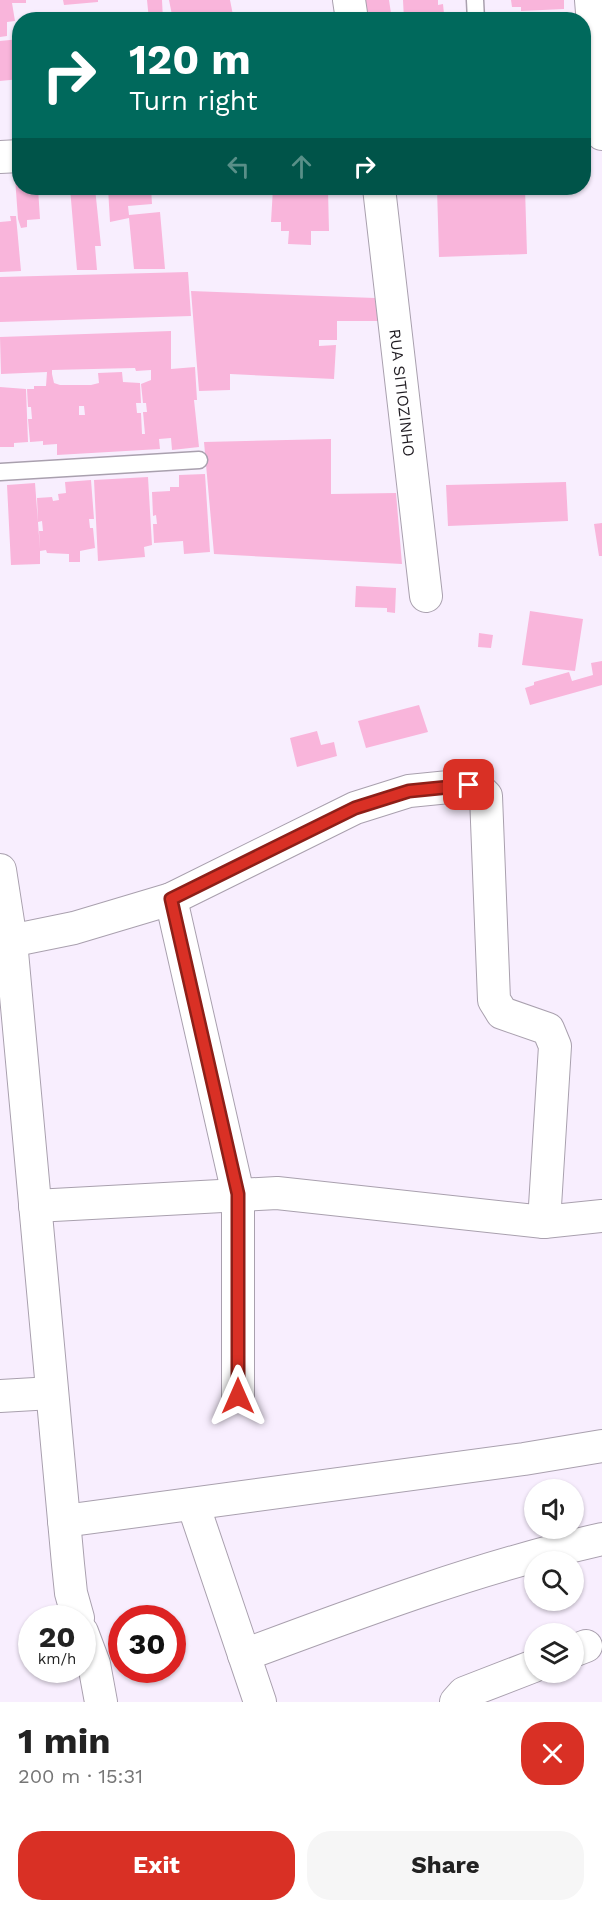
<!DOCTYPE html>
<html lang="en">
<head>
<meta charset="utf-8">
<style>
  :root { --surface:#fff; --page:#f6f6f6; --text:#222; --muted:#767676; --accent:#d93025 }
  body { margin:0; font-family:"Work Sans",sans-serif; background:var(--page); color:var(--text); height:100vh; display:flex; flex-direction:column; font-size:22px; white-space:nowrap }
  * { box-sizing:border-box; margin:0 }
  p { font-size:20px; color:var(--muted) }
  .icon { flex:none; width:33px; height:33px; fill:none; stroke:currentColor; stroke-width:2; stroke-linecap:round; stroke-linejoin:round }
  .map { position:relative; height:1702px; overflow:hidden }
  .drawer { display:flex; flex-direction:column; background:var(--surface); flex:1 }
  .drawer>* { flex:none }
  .hud { position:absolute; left:12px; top:12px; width:579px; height:183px; border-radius:24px; box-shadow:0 2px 4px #0004; background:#00695c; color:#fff; overflow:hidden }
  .controls { position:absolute; left:524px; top:1479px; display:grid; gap:12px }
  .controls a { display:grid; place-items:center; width:60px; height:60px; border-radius:50%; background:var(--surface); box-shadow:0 2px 4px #0004; font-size:30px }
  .speed { position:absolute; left:18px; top:1605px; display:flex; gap:12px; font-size:30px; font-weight:700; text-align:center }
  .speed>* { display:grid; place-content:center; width:78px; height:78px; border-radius:50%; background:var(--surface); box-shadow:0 2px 4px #0004; line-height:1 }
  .speed small { font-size:15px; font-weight:400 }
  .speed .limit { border:9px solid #d22; background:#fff; color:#111 }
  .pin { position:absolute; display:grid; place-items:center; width:51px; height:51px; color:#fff; margin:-26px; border-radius:12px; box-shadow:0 3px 9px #0006 }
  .me { position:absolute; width:66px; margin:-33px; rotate:0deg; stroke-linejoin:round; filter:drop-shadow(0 0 4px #0008) }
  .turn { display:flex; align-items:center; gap:21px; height:126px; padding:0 18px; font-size:27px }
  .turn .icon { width:78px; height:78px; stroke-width:2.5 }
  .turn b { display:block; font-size:42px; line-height:51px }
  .lanes { display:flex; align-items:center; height:57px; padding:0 18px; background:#0003; justify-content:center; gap:30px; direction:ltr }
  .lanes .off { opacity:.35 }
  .round { display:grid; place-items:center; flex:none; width:63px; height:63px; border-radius:24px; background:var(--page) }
  .head { display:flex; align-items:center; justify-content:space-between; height:102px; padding:0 18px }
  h1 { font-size:36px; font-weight:700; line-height:45px }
  .primary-button { display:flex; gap:12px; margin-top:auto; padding:12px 18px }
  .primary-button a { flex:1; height:69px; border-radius:24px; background:var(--accent); color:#fff; font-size:24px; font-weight:700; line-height:69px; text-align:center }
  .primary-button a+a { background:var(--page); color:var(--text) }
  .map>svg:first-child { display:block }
  .building { fill:#f9b5db; fill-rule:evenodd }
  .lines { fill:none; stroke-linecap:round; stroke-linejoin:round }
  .lane-casing { stroke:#a9a0ae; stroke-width:19 }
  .street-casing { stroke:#a9a0ae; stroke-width:34 }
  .lane { stroke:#fff; stroke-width:16 }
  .street { stroke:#fff; stroke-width:32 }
  .route-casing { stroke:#8d1f18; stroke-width:15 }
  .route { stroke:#d93025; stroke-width:10 }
  .labels { text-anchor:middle; stroke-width:4.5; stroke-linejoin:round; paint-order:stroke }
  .street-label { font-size:16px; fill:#201c22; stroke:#f8eefe }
</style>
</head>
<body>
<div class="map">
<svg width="602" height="1702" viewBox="0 0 602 1702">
  <rect width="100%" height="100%" fill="#f8eefe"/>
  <!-- building -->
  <path class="building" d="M0,0H26V3H12L15,21L7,22V36L0,37Z
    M63,0H98V2L64,5Z
    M147,0H162L163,20H149Z
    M169,0H230L234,20H173Z
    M356,0H389L392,20H359Z
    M403,0H438V5L443,4L444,14H434V18L404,20Z
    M511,0H564V9L521,11V7H512Z
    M541,13V17H552V20H508V14Z
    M329,14V20H298V15Z
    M20,39V79L0,81V41Z
    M15,177H20V188H38L40,219L27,220V227L21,228L18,219Z
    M70,188H95L101,246H95L97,270H77Z
    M108,188H151L152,204L128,206L129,215L160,212L165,269H134L129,218L110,222Z
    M273,188L328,190L329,231H311V245L288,244L289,231H281V222H271Z
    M437,188H525L527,254L439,257Z
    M10,216H16L21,271L0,272V222L11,221Z
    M188,272L191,316L0,322V277Z
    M191,291L375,298L378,321H337V340H319V346L336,345L334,379L230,374V390L199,391Z
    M171,331V369L195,367L197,400H194L199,447L172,450L171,438L159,439L160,449L57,455V444L43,445V441L30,442L28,419H32L31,407H28L27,389H34V386H46L47,372L1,374L0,337ZM135,368L136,371L151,370V380L141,384L143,403H146L147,412H143L145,434H142L141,413H137L136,403H141L140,383L123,382L122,372L98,373L99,383L91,385H60L54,383L52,374V370ZM79,406H84L85,415H79Z
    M0,387L26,389L28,442L14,443V447H0Z
    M331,439V494L396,493L402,564L214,554L204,442Z
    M205,474L210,552L184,554L183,541L154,543L153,524H157L156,515L153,516L152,492L170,491V487H179V475Z
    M148,477L152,545L144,547L145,557L98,561L94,480Z
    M91,480L94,519H89L90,528H93L95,548L80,551V562H69V554L47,553L46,550L40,551V564L11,565L7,485L35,483L40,549L39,531H43L42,521L38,522L37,498L52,497L53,501L59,500L58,494L66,493L65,482Z
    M566,482L568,521L448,526L446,485Z
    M602,523V556H599L594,524Z
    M356,586L396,588L395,613L387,612V608L355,607Z
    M530,611L583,619L575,671L522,665Z
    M479,633L493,635L491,648L478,647Z
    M602,661V685L530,705L525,688L534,685V682L569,672L572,681L593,675L591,663Z
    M419,705L428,732L366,748L358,721Z
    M317,731L321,745L334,742L337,756L297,767L290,738Z"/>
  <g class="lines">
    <!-- lane casing -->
    <g class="lane-casing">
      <path id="lane" d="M475,0L476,20
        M0,472L199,460"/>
    </g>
    <!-- street casing -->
    <g class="street-casing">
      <g id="street">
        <path d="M349,0L352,20"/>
        <path d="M591,0L602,134"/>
        <path d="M0,157L20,156"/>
        <path id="s1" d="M379,188L426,596"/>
        <path d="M0,870L11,941L68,1564L71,1593L78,1618"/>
        <path d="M171,899L238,1194V1396"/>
        <path d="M0,943L74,928L171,899L355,808L409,791L469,785L478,788L486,796L494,1000L502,1013L548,1029L555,1046L544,1222"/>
        <path d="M35,1206L277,1193L544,1222L602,1216"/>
        <path d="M0,1396L52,1393"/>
        <path d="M193,1504L260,1702"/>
        <path d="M64,1521L524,1459L602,1446"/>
        <path d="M82,1632L94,1664L101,1702"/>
        <path d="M573,1651L586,1646"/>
        <path d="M244,1655C362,1611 479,1567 602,1539"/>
        <path d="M456,1702L464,1693L534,1666"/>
      </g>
    </g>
    <!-- lane -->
    <use href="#lane" class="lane"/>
    <!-- street -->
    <use href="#street" class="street"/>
  </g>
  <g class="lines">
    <!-- route casing -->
    <g class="route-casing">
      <path id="route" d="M238,1396V1194L171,899L355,808L409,791L469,785"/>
    </g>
    <!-- route -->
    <use href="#route" class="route"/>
  </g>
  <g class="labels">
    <!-- street labels -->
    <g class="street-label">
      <text dy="6" stroke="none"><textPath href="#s1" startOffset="206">RUA SITIOZINHO</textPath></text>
    </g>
  </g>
</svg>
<div class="controls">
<a><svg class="icon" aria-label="sound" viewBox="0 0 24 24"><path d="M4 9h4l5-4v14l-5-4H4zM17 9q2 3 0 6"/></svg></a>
<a><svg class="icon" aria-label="search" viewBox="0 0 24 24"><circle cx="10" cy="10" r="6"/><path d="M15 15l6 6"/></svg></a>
<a><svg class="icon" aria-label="layers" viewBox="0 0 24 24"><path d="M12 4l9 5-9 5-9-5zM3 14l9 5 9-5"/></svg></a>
</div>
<div class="speed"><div>20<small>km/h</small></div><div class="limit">30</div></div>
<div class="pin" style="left:469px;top:785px;background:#d93025"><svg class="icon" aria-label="arrive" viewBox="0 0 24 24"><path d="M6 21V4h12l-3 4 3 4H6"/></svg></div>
<svg class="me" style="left:238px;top:1396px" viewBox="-20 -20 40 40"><path d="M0-17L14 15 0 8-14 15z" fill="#d93025" stroke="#fff" stroke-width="4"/></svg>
<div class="hud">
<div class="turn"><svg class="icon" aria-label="right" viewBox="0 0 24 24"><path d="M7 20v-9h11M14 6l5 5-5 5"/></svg><div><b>120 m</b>Turn right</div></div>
<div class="lanes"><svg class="icon off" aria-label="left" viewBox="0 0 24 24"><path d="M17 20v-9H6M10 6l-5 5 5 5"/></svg><svg class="icon off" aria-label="ahead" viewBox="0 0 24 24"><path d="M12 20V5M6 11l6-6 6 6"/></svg><svg class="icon" aria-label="right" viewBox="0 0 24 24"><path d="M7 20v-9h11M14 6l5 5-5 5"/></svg></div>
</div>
</div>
<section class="drawer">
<div class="head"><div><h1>1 min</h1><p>200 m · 15:31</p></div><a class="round" style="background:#d93025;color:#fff"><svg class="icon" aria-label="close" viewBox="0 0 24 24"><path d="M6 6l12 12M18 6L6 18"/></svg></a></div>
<div class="primary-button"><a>Exit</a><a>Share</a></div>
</section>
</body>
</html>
